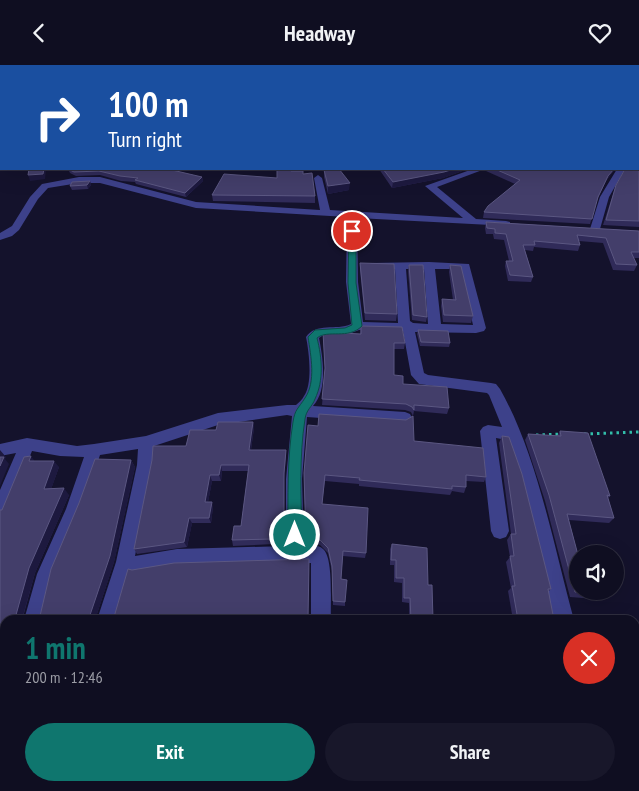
<!DOCTYPE html>
<html lang="en">
<head>
<meta charset="utf-8">
<style>
  :root { --surface:#0f0e21; --page:#18172a; --text:#f1f3f6; --muted:#9b9ca5; --line:#2f2e3f; --accent:#0f766e }
  body { margin:0; font-family:"PT Sans Narrow",sans-serif; background:var(--page); color:var(--text); height:100vh; display:flex; flex-direction:column; font-size:19px; white-space:nowrap }
  * { box-sizing:border-box; margin:0 }
  p { font-size:16px; color:var(--muted) }
  .icon { flex:none; width:28px; height:28px; fill:none; stroke:currentColor; stroke-width:2; stroke-linecap:round; stroke-linejoin:round }
  .map { position:relative; flex:1; overflow:hidden }
  .drawer { position:absolute; left:0px; top:550px; width:640px; height:176px; display:flex; flex-direction:column; background:var(--surface); border-radius:15px 15px 0 0; box-shadow:0 5px 20px #0002,0 0 0 1px var(--line) }
  .drawer>* { flex:none }
  .banner { position:absolute; left:0px; top:0px; width:640px; height:105px; box-shadow:0 5px 20px #0002,0 0 0 1px var(--line); background:#1a4fa0; color:#fff; overflow:hidden }
  .tools { position:absolute; left:569px; top:480px; display:grid; gap:10px }
  .tools a { display:grid; place-items:center; width:55px; height:55px; border-radius:50%; background:var(--surface); box-shadow:0 5px 20px #0002,0 0 0 1px var(--line); font-size:25px }
  .pin { position:absolute; display:grid; place-items:center; width:42px; height:42px; color:#fff; margin:-21px; border:2px solid #fff; border-radius:50%; box-shadow:0 1px 5px #0007 }
  .me { position:absolute; width:55px; margin:-28px; rotate:0deg; stroke-linejoin:round; filter:drop-shadow(0 0 4px #0008) }
  .turn { display:flex; align-items:center; gap:18px; height:105px; padding:0 25px; font-size:22px }
  .turn .icon { width:65px; height:65px; stroke-width:2.5 }
  .turn b { display:block; font-size:35px; line-height:42px }
  .round { display:grid; place-items:center; flex:none; width:52px; height:52px; border-radius:26px; background:var(--page) }
  .summary { display:flex; align-items:center; justify-content:space-between; height:85px; padding:0 25px }
  h1 { font-size:30px; font-weight:700; line-height:38px; color:var(--accent) }
  .primary-button { display:flex; gap:10px; margin-top:auto; padding:10px 25px }
  .primary-button a { flex:1; height:58px; border-radius:30px; background:var(--accent); color:#fff; font-size:20px; font-weight:700; line-height:58px; text-align:center }
  .primary-button a+a { background:var(--page); color:var(--text) }
  header { display:flex; justify-content:space-between; align-items:center; height:65px; padding:0 25px; background:var(--surface); font-size:22px; font-weight:700 }
  .map>svg:first-child { display:block }
  .green { fill:#153632 }
  .lines { fill:none; stroke-linecap:round; stroke-linejoin:round }
  .path-far1 { stroke:#32bda9; stroke-width:3; stroke-dasharray:2.5 4; stroke-linecap:butt }
  .path { stroke:#32bda9; stroke-width:4.5; stroke-dasharray:4 5; stroke-linecap:butt }
  .minor { fill:#3d418a; fill-rule:evenodd }
  .wall { fill:#302b59 }
  .shaded-wall { fill:#1d193f }
  .building { fill:#433e6a; stroke:#5b5782 }
  .route { fill:#0f766e; stroke:#0a4d48 }
</style>
</head>
<body>
<header><svg class="icon" aria-label="back" viewBox="0 0 24 24"><path d="M15 5l-7 7 7 7"/></svg>Headway<svg class="icon" aria-label="heart" viewBox="0 0 24 24"><path d="M12 20l-8-8c-3-5 5-10 8-4 3-6 11-1 8 4z"/></svg></header>
<div class="map">
<svg width="639" height="726" viewBox="0 0 639 726">
  <rect width="100%" height="100%" fill="#14122c"/>
  <!-- green -->
  <path class="green" d="M243,0H587L240,1Z"/>
  <g class="lines">
    <!-- path-far1 -->
    <path class="path-far1" d="M584,369L639,367
      M536,370L563,369"/>
    <!-- path -->
    <path class="path" d="M635,571H639"/>
    <!-- minor -->
    <path class="minor" d="M617,0H623V1H617Z
      M0,63H1V67H0Z
      M473,104H485L437,122L476,154L506,156L510,157V161L357,153L358,217L363,257L398,258L395,204L371,202L369,200L371,198L429,197L469,199L486,263L484,266L476,268L415,267L424,308L428,310L491,318L496,319L500,324C537,389 554,482 574,555H554L520,415L507,375L496,373L509,466L506,472L500,474L494,472L491,466L480,366L483,362L488,360L502,362L489,330L487,328L419,319L411,310L403,266L359,265L346,270L322,271L319,273C323,293 328,325 313,341L405,347L410,349L412,353L410,357L405,359L307,352L302,414L304,481C310,481 318,479 323,484C334,493 330,540 331,555H311V498L177,502L136,509L131,507L117,555H97L116,497L137,400L138,384L100,390L82,444L55,509L44,555H24L37,509L66,444L84,392L60,391L32,386L6,450L0,452V425L16,388L0,391V379L27,373L77,381L94,379L146,371L218,348L287,340H296C299,337 302,335 304,331C313,318 309,287 306,272C316,257 336,266 351,259L346,217L347,152L196,143L100,118H79L48,123L38,134L19,165L12,171L0,175V168L12,161L30,132L42,119L79,112H100L196,137L320,145L314,113L318,110L322,113L330,145L463,153L425,121ZM406,204H424L428,259L413,258L410,256ZM435,204H460L473,260L441,259ZM287,350L292,351L286,414V481L177,484L135,491L153,400L154,381L218,360Z
      M617,104H625L609,132L600,164L595,167L591,166L590,164L600,132Z"/>
  </g>
  <!-- wall -->
  <path class="wall" d="M624,0H639V3V1H625Z
    M639,51V162L603,160L614,126L616,120L639,104Z
    M68,104L176,106L202,112L203,116L186,132L136,119L135,117L121,116L100,110L76,111L70,108Z
    M379,104H468L443,113L392,123Z
    M485,104H615L606,116L598,133L590,159L483,153L484,147L515,119L486,106Z
    M324,105L349,125L328,129L324,112Z
    M291,106L303,109L315,131V138L213,136L212,130L277,113Z
    M90,116L91,120L88,124L72,125L70,121Z
    M486,157L639,166V193H634L637,200L634,206L613,205L603,178L579,176L580,180L578,186L534,182L533,186L525,185L533,212L531,217L508,216L505,201L506,196H509L504,175L494,174L493,169H486L485,163Z
    M360,198L397,249L396,256L365,255L360,205Z
    M409,200L427,252L426,257L412,255L408,206Z
    M450,200L473,251L471,258L443,257L441,241L442,234L453,235L449,207Z
    M361,261L405,278L404,284H394V310L403,319L449,343L447,349L414,346L413,351L411,347L405,345L322,340L325,305L323,273L360,269Z
    M418,265L450,278L449,282L420,281L417,269Z
    M253,357L254,363L251,385H286V391L284,414V464L275,463L274,479L233,481L232,475L241,461L248,406H222L221,416H212L208,437L213,442L211,458H192L187,482L137,489L134,484L186,381L216,365Z
    M560,366L610,431L608,433L614,453L609,458L569,455L578,490L602,530L596,534L570,532L545,436L525,375L528,369L557,371Z
    M502,371L551,524L548,527L554,555H513L508,526L511,523L506,497L510,492L507,475L511,469L499,378Z
    M414,376L486,412L484,417L466,416V422L464,428L452,426L450,430L359,421V419L325,416L322,439L366,488L365,493L343,491L341,514L345,537V541L333,540L332,506L328,488L320,480L306,479L304,408Z
    M131,395L135,402L114,497L96,552L308,555H5V621L0,622V445H2L35,396L59,402L51,424L69,430L35,508L23,552L40,551Z
    M392,479L428,520L433,555H409V538L402,537V518L394,517V500H390V484Z
    M5,646V713H0V647Z
    M620,721H635L639,726H618Z"/>
  <!-- shaded-wall -->
  <path class="shaded-wall" d="M44,104H46L45,114L30,116L28,110Z
    M174,104H180L172,109V105Z
    M454,104H468L443,113L392,123L393,117Z
    M614,104H615L606,116L608,111Z
    M202,112L203,116L186,132L185,128Z
    M90,116L91,120L88,124L87,120Z
    M350,118L349,125L328,129V121Z
    M253,357L254,363L250,390L249,385Z
    M0,385L6,392L5,394L9,399L0,421Z
    M31,391L36,398L29,396Z
    M131,395L135,402L114,497L95,555L90,550Z
    M54,396L59,402L49,430L44,424Z
    M221,400L222,406L221,416L219,410Z
    M210,410L212,416L207,442L205,437Z
    M64,423L69,430L35,508L22,554L17,552L16,550L29,503Z
    M212,437L213,442L211,458L209,453Z
    M189,453L192,458L187,482L184,477Z
    M275,458V463L274,479L273,474Z"/>
  <!-- building -->
  <path class="building" d="M639,51V156L606,155L616,120L625,104H639Z
    M29,104H44L43,109L28,110Z
    M68,104H174L172,105L202,112L185,128L135,115L138,113L120,111L99,106L74,107Z
    M277,104H291V106H303V109L312,108L315,131L212,130L224,109L277,113Z
    M333,104H339L350,118L328,121L324,105Z
    M383,104H454L444,107L393,117Z
    M495,104H614L608,111L598,132L592,154L484,147L488,141L520,115Z
    M90,116L87,120L70,121L72,117Z
    M486,157L639,166V187H631L637,200L616,199L606,173L577,170L580,180L534,176L535,180H523L533,212L510,210L506,196H513L506,169L495,168V164L487,163Z
    M360,198L394,199L397,249L365,248Z
    M409,200H423L427,252L413,250Z
    M450,200L461,201L473,251L444,250L442,234L456,235Z
    M361,261L402,262L405,278H394V310L403,311V319L447,322L449,343L414,340V345L412,342L406,339L322,334L325,303L323,267L361,269Z
    M418,265L448,266L450,278L421,277Z
    M319,349L406,355L413,351L414,376L483,383L486,412L466,410V422L452,421V424L359,415L360,413L325,410L322,439L368,443L366,488L343,486L341,514L347,515L345,537L333,536L332,501L328,483L320,475L306,474L304,408L308,360L318,361Z
    M218,357H253L249,385H286L284,408V459L275,458L273,474L232,475L234,461H241L249,400H221L219,410H210L205,437H212L209,453H189L184,477L134,484L152,395L153,381H186L190,365H216Z
    M560,366L588,368L610,431L607,430L614,453L567,449L578,490V526H601L602,530L575,527L549,430L528,369L561,371Z
    M502,371L509,372L522,409L551,524H548L554,555H518L512,521H515L510,491H514L511,469H516Z
    M31,391L29,396H54L44,424L64,423L29,503L16,550L17,552L40,551L51,504L79,438L95,394L131,395L110,491L90,550L92,552H114L128,504L132,505L174,498L309,494L308,555H5V617H0V445H2L24,392Z
    M0,392H4L0,401Z
    M392,479L427,483L428,520H432L433,555H411L410,533H404V513H396V495H391Z
    M5,646V710L0,711V647Z
    M635,669L639,672V726H625L626,721H635Z"/>
  <!-- route -->
  <path class="route" d="M349,164L356,166V218L362,261C348,275 328,264 317,273C322,293 324,315 315,334C312,342 306,345 305,354C299,392 301,431 302,470L300,474L295,476L290,474L288,470C288,432 287,394 293,357C295,344 298,344 305,333C316,317 311,291 308,272L315,265L345,263L352,260L348,218Z"/>
</svg>
<div class="tools">
<a><svg class="icon" aria-label="sound" viewBox="0 0 24 24"><path d="M4 9h4l5-4v14l-5-4H4zM17 9q2 3 0 6"/></svg></a>
</div>
<div class="pin" style="left:352px;top:166px;background:#d93025"><svg class="icon" aria-label="arrive" viewBox="0 0 24 24"><path d="M6 21V4h12l-3 4 3 4H6"/></svg></div>
<svg class="me" style="left:295px;top:470px" viewBox="-20 -20 40 40"><circle r="17" fill="#0f766e" stroke="#fff" stroke-width="3"/><path d="M0-11L8 9 0 5-8 9z" fill="#fff"/></svg>
<div class="banner">
<div class="turn"><svg class="icon" aria-label="right" viewBox="0 0 24 24"><path d="M7 20v-9h11M14 6l5 5-5 5"/></svg><div><b>100 m</b>Turn right</div></div>
</div>
<section class="drawer">
<div class="summary"><div><h1>1 min</h1><p>200 m · 12:46</p></div><a class="round" style="background:#d93025;color:#fff"><svg class="icon" aria-label="close" viewBox="0 0 24 24"><path d="M6 6l12 12M18 6L6 18"/></svg></a></div>
<div class="primary-button"><a>Exit</a><a>Share</a></div>
</section>
</div>
</body>
</html>
